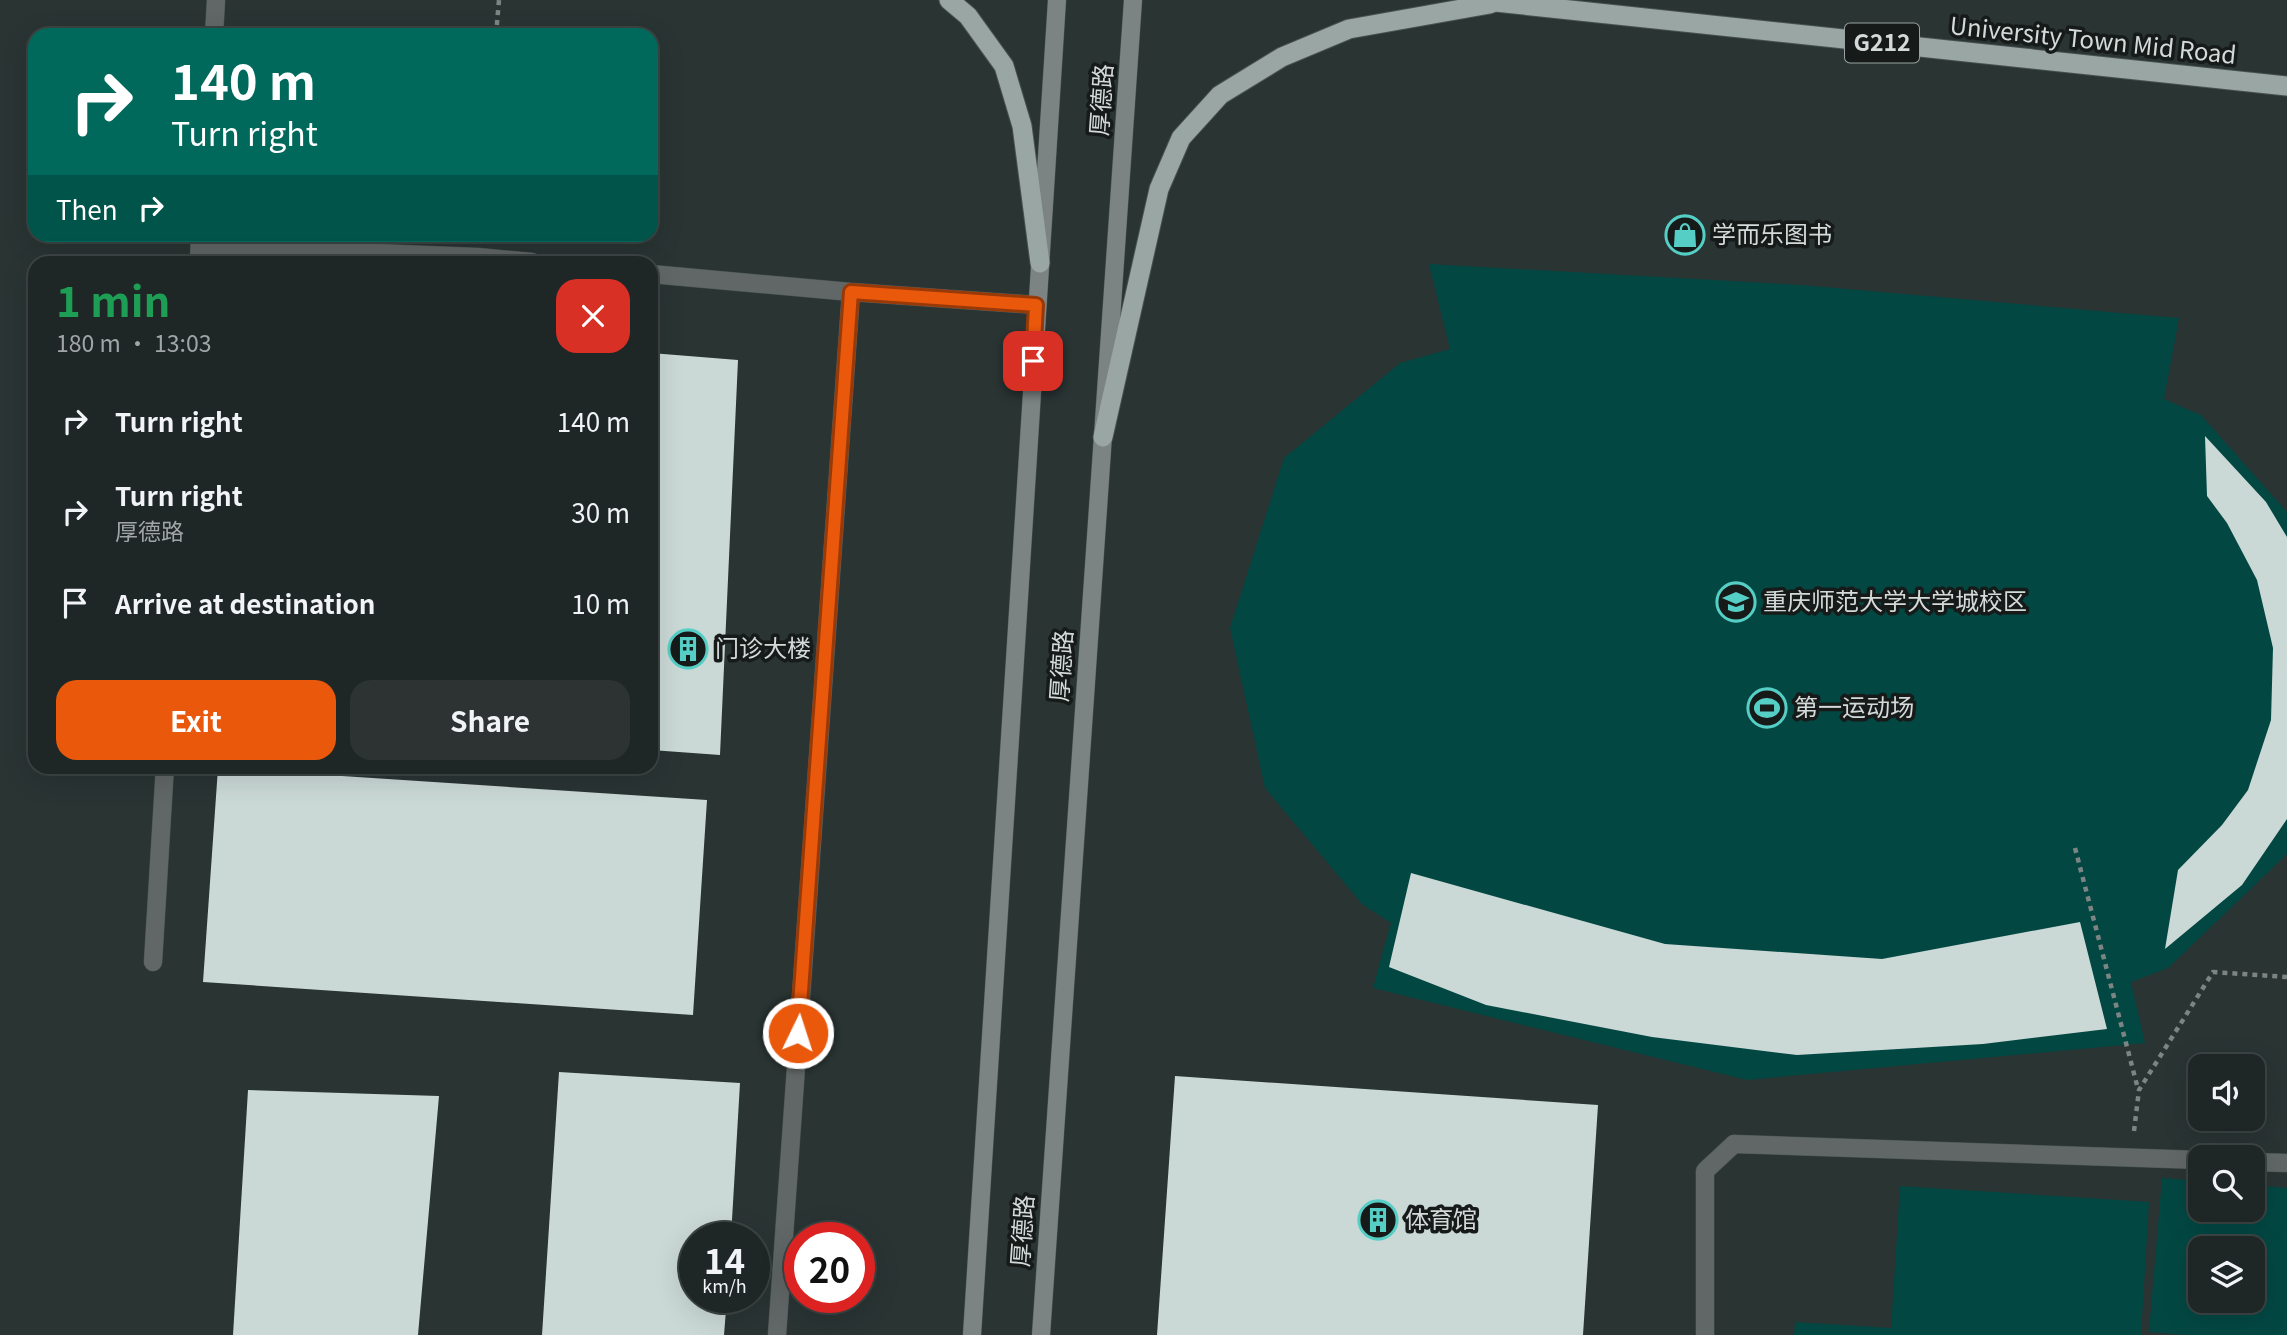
<!DOCTYPE html>
<html lang="en">
<head>
<meta charset="utf-8">
<style>
  :root { --surface:#1f2726; --page:#2c3332; --text:#f1f3f6; --muted:#a1a5a7; --line:#3c4443; --accent:#ea580c }
  body { margin:0; font-family:Georgia,"Noto Sans SC",serif; background:var(--page); color:var(--text); height:100vh; display:flex; flex-direction:column; font-size:26px; white-space:nowrap }
  * { box-sizing:border-box; margin:0 }
  p { font-size:23px; color:var(--muted) }
  .icon { flex:none; width:38px; height:38px; fill:none; stroke:currentColor; stroke-width:2; stroke-linecap:round; stroke-linejoin:round }
  .map { position:relative; flex:1; overflow:hidden }
  .drawer { position:absolute; left:28px; top:256px; width:630px; height:518px; display:flex; flex-direction:column; background:var(--surface); border-radius:21px; box-shadow:0 7px 28px #0002,0 0 0 2px var(--line) }
  .drawer>* { flex:none }
  .guide { position:absolute; left:28px; top:28px; width:630px; height:214px; border-radius:21px; box-shadow:0 7px 28px #0002,0 0 0 2px var(--line); background:#00695c; color:#fff; overflow:hidden }
  .fabs { position:absolute; left:2188px; top:1054px; display:grid; gap:14px }
  .fabs a { display:grid; place-items:center; width:77px; height:77px; border-radius:14px; background:var(--surface); box-shadow:0 7px 28px #0002,0 0 0 2px var(--line); font-size:35px }
  .speed { position:absolute; left:679px; top:1222px; display:flex; gap:14px; font-size:35px; font-weight:700; text-align:center }
  .speed>* { display:grid; place-content:center; width:91px; height:91px; border-radius:50%; background:var(--surface); box-shadow:0 7px 28px #0002,0 0 0 2px var(--line); line-height:1 }
  .speed small { font-size:18px; font-weight:400 }
  .speed .limit { border:10px solid #d22; background:#fff; color:#111 }
  .pin { position:absolute; display:grid; place-items:center; width:60px; height:60px; color:#fff; margin:-30px; border-radius:14px; box-shadow:0 4px 10px #0006 }
  .me { position:absolute; width:77px; margin:-38px; rotate:4deg; stroke-linejoin:round; filter:drop-shadow(0 0 5px #0008) }
  .turn { display:flex; align-items:center; gap:24px; height:147px; padding:0 28px; font-size:32px }
  .turn .icon { width:91px; height:91px; stroke-width:2.5 }
  .turn b { display:block; font-size:49px; line-height:60px }
  .then { display:flex; align-items:center; height:66px; padding:0 28px; background:#0003; gap:14px; font-size:26px }
  .round { display:grid; place-items:center; flex:none; width:74px; height:74px; border-radius:21px; background:var(--page) }
  .overview { display:flex; align-items:center; justify-content:space-between; height:119px; padding:0 28px }
  h1 { font-size:42px; font-weight:700; line-height:52px; color:#1e9e55 }
  .cta { display:flex; gap:14px; margin-top:auto; padding:14px 28px }
  .cta a { flex:1; height:80px; border-radius:21px; background:var(--accent); color:#fff; font-size:28px; font-weight:700; line-height:80px; text-align:center }
  .cta a+a { background:var(--page); color:var(--text) }
  ul { padding:0; list-style:none }
  li { display:flex; align-items:center; gap:21px; height:91px; padding:0 28px }
  li div { flex:1 }
  li b { display:block; font-size:26px }
  li em { font-style:normal }
  .map>svg:first-child { display:block }
  .green { fill:#034743; fill-rule:evenodd }
  .building { fill:#cad8d6 }
  .lines { fill:none; stroke-linecap:round; stroke-linejoin:round }
  .service-casing { stroke:#485251; stroke-width:19 }
  .minor-casing { stroke:#485251; stroke-width:19 }
  .secondary-casing { stroke:#485251; stroke-width:19 }
  .trunk-casing { stroke:#485251; stroke-width:21 }
  .path { stroke:#7c8584; stroke-width:4.5; stroke-dasharray:5 5; stroke-linecap:butt }
  .service { stroke:#616766; stroke-width:18 }
  .minor { stroke:#616766; stroke-width:18 }
  .secondary { stroke:#7c8483; stroke-width:18 }
  .trunk { stroke:#99a6a4; stroke-width:19 }
  .route-casing { stroke:#983908; stroke-width:18 }
  .route { stroke:#ea580c; stroke-width:12 }
  .labels { text-anchor:middle; stroke-width:7; stroke-linejoin:round; paint-order:stroke }
  .shield { fill:#161b1a; stroke:#9aa1a0; stroke-width:2 }
  .shield-label { font-size:23px; font-weight:bold; fill:#d3dad9 }
  .street-label { font-size:24px; fill:#d3dad9; stroke:#161b1a }
  .poi-label { font-size:24px; fill:#d3dad9; stroke:#161b1a; text-anchor:start }
</style>
</head>
<body>
<div class="map">
<svg width="2287" height="1335" viewBox="0 0 2287 1335">
  <rect width="100%" height="100%" fill="#293433"/>
  <!-- green -->
  <path class="green" d="M1429,264L1801,285L2179,318L2164,399L2201,415L2287,512V854L2168,968L2131,982L2145,1043L1747,1080L1373,988L1391,923L1362,904L1265,788L1230,628L1284,458L1400,363L1450,349Z
    M2162,1178L2200,1181V1209H2252V1185L2287,1188V1335H2186L2149,1332ZM2200,1248H2252V1300H2200Z
    M1900,1186L2149,1202L2141,1335H1794L1795,1322L1891,1328Z"/>
  <!-- building -->
  <path class="building" d="M651,353L738,360L720,755L651,750Z
    M2205,436L2266,502L2287,537V819L2242,885L2165,949L2178,870L2222,825L2248,790L2271,720L2273,648L2257,580L2227,523L2207,496Z
    M218,768L707,800L693,1015L203,982Z
    M1411,873L1665,944L1882,959L2080,922L2107,1029L1983,1044L1797,1055L1652,1037L1486,1005L1389,967Z
    M559,1072L740,1083L731,1237H695V1297H727L724,1335H542Z
    M1175,1076L1598,1105L1583,1335H1157Z
    M248,1090L439,1096L418,1335H233Z"/>
  <g class="lines">
    <!-- service casing -->
    <g class="service-casing">
      <path id="service" d="M214,35L216,0
        M200,246L478,257L532,262
        M199,262L200,234
        M651,274L851,292L777,1335
        M851,292L1036,305
        M153,962L165,766
        M1734,1144L2200,1160
        M2252,1162L2287,1163"/>
    </g>
    <!-- minor casing -->
    <g class="minor-casing">
      <path id="minor" d="M1705,1335V1171L1734,1144"/>
    </g>
    <!-- secondary casing -->
    <g class="secondary-casing">
      <path id="secondary" d="M972,1335L1057,0
        M1041,1335L1133,0"/>
    </g>
    <!-- trunk casing -->
    <g class="trunk-casing">
      <path id="trunk" d="M949,0L968,16L1004,66L1022,126L1040,263
        M1476,0L2287,86
        M1103,437L1159,189L1181,138L1220,95L1282,57L1349,29L1490,4"/>
    </g>
    <!-- path -->
    <path class="path" d="M496,35L499,0
      M2075,848L2138,1089
      M2134,1131L2139,1090L2213,972L2287,977"/>
    <!-- service -->
    <use href="#service" class="service"/>
    <!-- minor -->
    <use href="#minor" class="minor"/>
    <!-- secondary -->
    <use href="#secondary" class="secondary"/>
    <!-- trunk -->
    <use href="#trunk" class="trunk"/>
  </g>
  <g class="lines">
    <!-- route casing -->
    <g class="route-casing">
      <path id="route" d="M798,1033L851,292L1036,305L1033,361"/>
    </g>
    <!-- route -->
    <use href="#route" class="route"/>
  </g>
  <!-- icons -->
  <defs>
    <g id="shop-ring" transform="scale(2.0125)"><circle r="9.5" fill="#161b1a" stroke="#55cec5" stroke-width="1.5"/><path d="M-5-2.5h2.3a2.7 3.5 0 0 1 5.4 0H5L5.5 6h-11ZM-1.5-2.5h3a1.5 2.3 0 0 0-3 0Z" fill="#55cec5"/></g>
    <g id="university-ring" transform="scale(2.0125)"><circle r="9.5" fill="#161b1a" stroke="#55cec5" stroke-width="1.5"/><path d="M0-5L7-2L0 1L-7-2ZM-4 1L0 2.5L4 1V4Q0 6-4 4Z" fill="#55cec5"/></g>
    <g id="building-ring" transform="scale(2.0125)"><circle r="9.5" fill="#161b1a" stroke="#55cec5" stroke-width="1.5"/><path d="M-4-6H4V6H1V3H-1V6H-4ZM-2.5-4.3h1.7v1.8h-1.7ZM.8-4.3h1.7v1.8H.8ZM-2.5-1h1.7V.8h-1.7ZM.8-1h1.7V.8H.8Z" fill="#55cec5"/></g>
    <g id="stadium-ring" transform="scale(2.0125)"><circle r="9.5" fill="#161b1a" stroke="#55cec5" stroke-width="1.5"/><path d="M0-5a6.5 5 0 1 0 0 10a6.5 5 0 1 0 0-10ZM-3.5-1.8h7v3.6h-7Z" fill="#55cec5"/></g>
  </defs>
  <g fill-rule="evenodd">
    <use href="#shop-ring" x="1685" y="235"/>
    <use href="#university-ring" x="1736" y="602"/>
    <use href="#building-ring" x="688" y="649"/>
    <use href="#stadium-ring" x="1767" y="708"/>
    <use href="#building-ring" x="1378" y="1220"/>
  </g>
  <g class="labels">
    <!-- shield labels -->
    <rect class="shield" x="1845" y="23.5" width="74" height="39" rx="5"/>
    <g class="shield-label">
      <text x="1882" y="51">G212</text>
    </g>
    <!-- street labels -->
    <g class="street-label">
      <text transform="translate(2093 41) rotate(6)" y="8">University Town Mid Road</text>
      <text transform="translate(1102 100) rotate(-86)" y="8">厚德路</text>
      <text transform="translate(1062 666) rotate(-86)" y="8">厚德路</text>
      <text transform="translate(1023 1231) rotate(-86)" y="8">厚德路</text>
    </g>
    <!-- poi labels -->
    <g class="poi-label">
      <text x="1712" y="243">学而乐图书</text>
      <text x="1763" y="610">重庆师范大学大学城校区</text>
      <text x="715" y="657">门诊大楼</text>
      <text x="1794" y="716">第一运动场</text>
      <text x="1405" y="1228">体育馆</text>
    </g>
  </g>
</svg>
<div class="fabs">
<a><svg class="icon" aria-label="sound" viewBox="0 0 24 24"><path d="M4 9h4l5-4v14l-5-4H4zM17 9q2 3 0 6"/></svg></a>
<a><svg class="icon" aria-label="search" viewBox="0 0 24 24"><circle cx="10" cy="10" r="6"/><path d="M15 15l6 6"/></svg></a>
<a><svg class="icon" aria-label="layers" viewBox="0 0 24 24"><path d="M12 4l9 5-9 5-9-5zM3 14l9 5 9-5"/></svg></a>
</div>
<div class="speed"><div>14<small>km/h</small></div><div class="limit">20</div></div>
<div class="pin" style="left:1033px;top:361px;background:#d93025"><svg class="icon" aria-label="arrive" viewBox="0 0 24 24"><path d="M6 21V4h12l-3 4 3 4H6"/></svg></div>
<svg class="me" style="left:798px;top:1033px" viewBox="-20 -20 40 40"><circle r="17" fill="#ea580c" stroke="#fff" stroke-width="3"/><path d="M0-11L8 9 0 5-8 9z" fill="#fff"/></svg>
<div class="guide">
<div class="turn"><svg class="icon" aria-label="right" viewBox="0 0 24 24"><path d="M7 20v-9h11M14 6l5 5-5 5"/></svg><div><b>140 m</b>Turn right</div></div>
<div class="then">Then<svg class="icon" aria-label="right" viewBox="0 0 24 24"><path d="M7 20v-9h11M14 6l5 5-5 5"/></svg></div>
</div>
<section class="drawer">
<div class="overview"><div><h1>1 min</h1><p>180 m · 13:03</p></div><a class="round" style="background:#d93025;color:#fff"><svg class="icon" aria-label="close" viewBox="0 0 24 24"><path d="M6 6l12 12M18 6L6 18"/></svg></a></div>
<ul>
<li><svg class="icon" aria-label="right" viewBox="0 0 24 24"><path d="M7 20v-9h11M14 6l5 5-5 5"/></svg><div><b>Turn right</b></div><em>140 m</em></li>
<li><svg class="icon" aria-label="right" viewBox="0 0 24 24"><path d="M7 20v-9h11M14 6l5 5-5 5"/></svg><div><b>Turn right</b><p>厚德路</p></div><em>30 m</em></li>
<li><svg class="icon" aria-label="arrive" viewBox="0 0 24 24"><path d="M6 21V4h12l-3 4 3 4H6"/></svg><div><b>Arrive at destination</b></div><em>10 m</em></li>
</ul>
<div class="cta"><a>Exit</a><a>Share</a></div>
</section>
</div>
</body>
</html>
